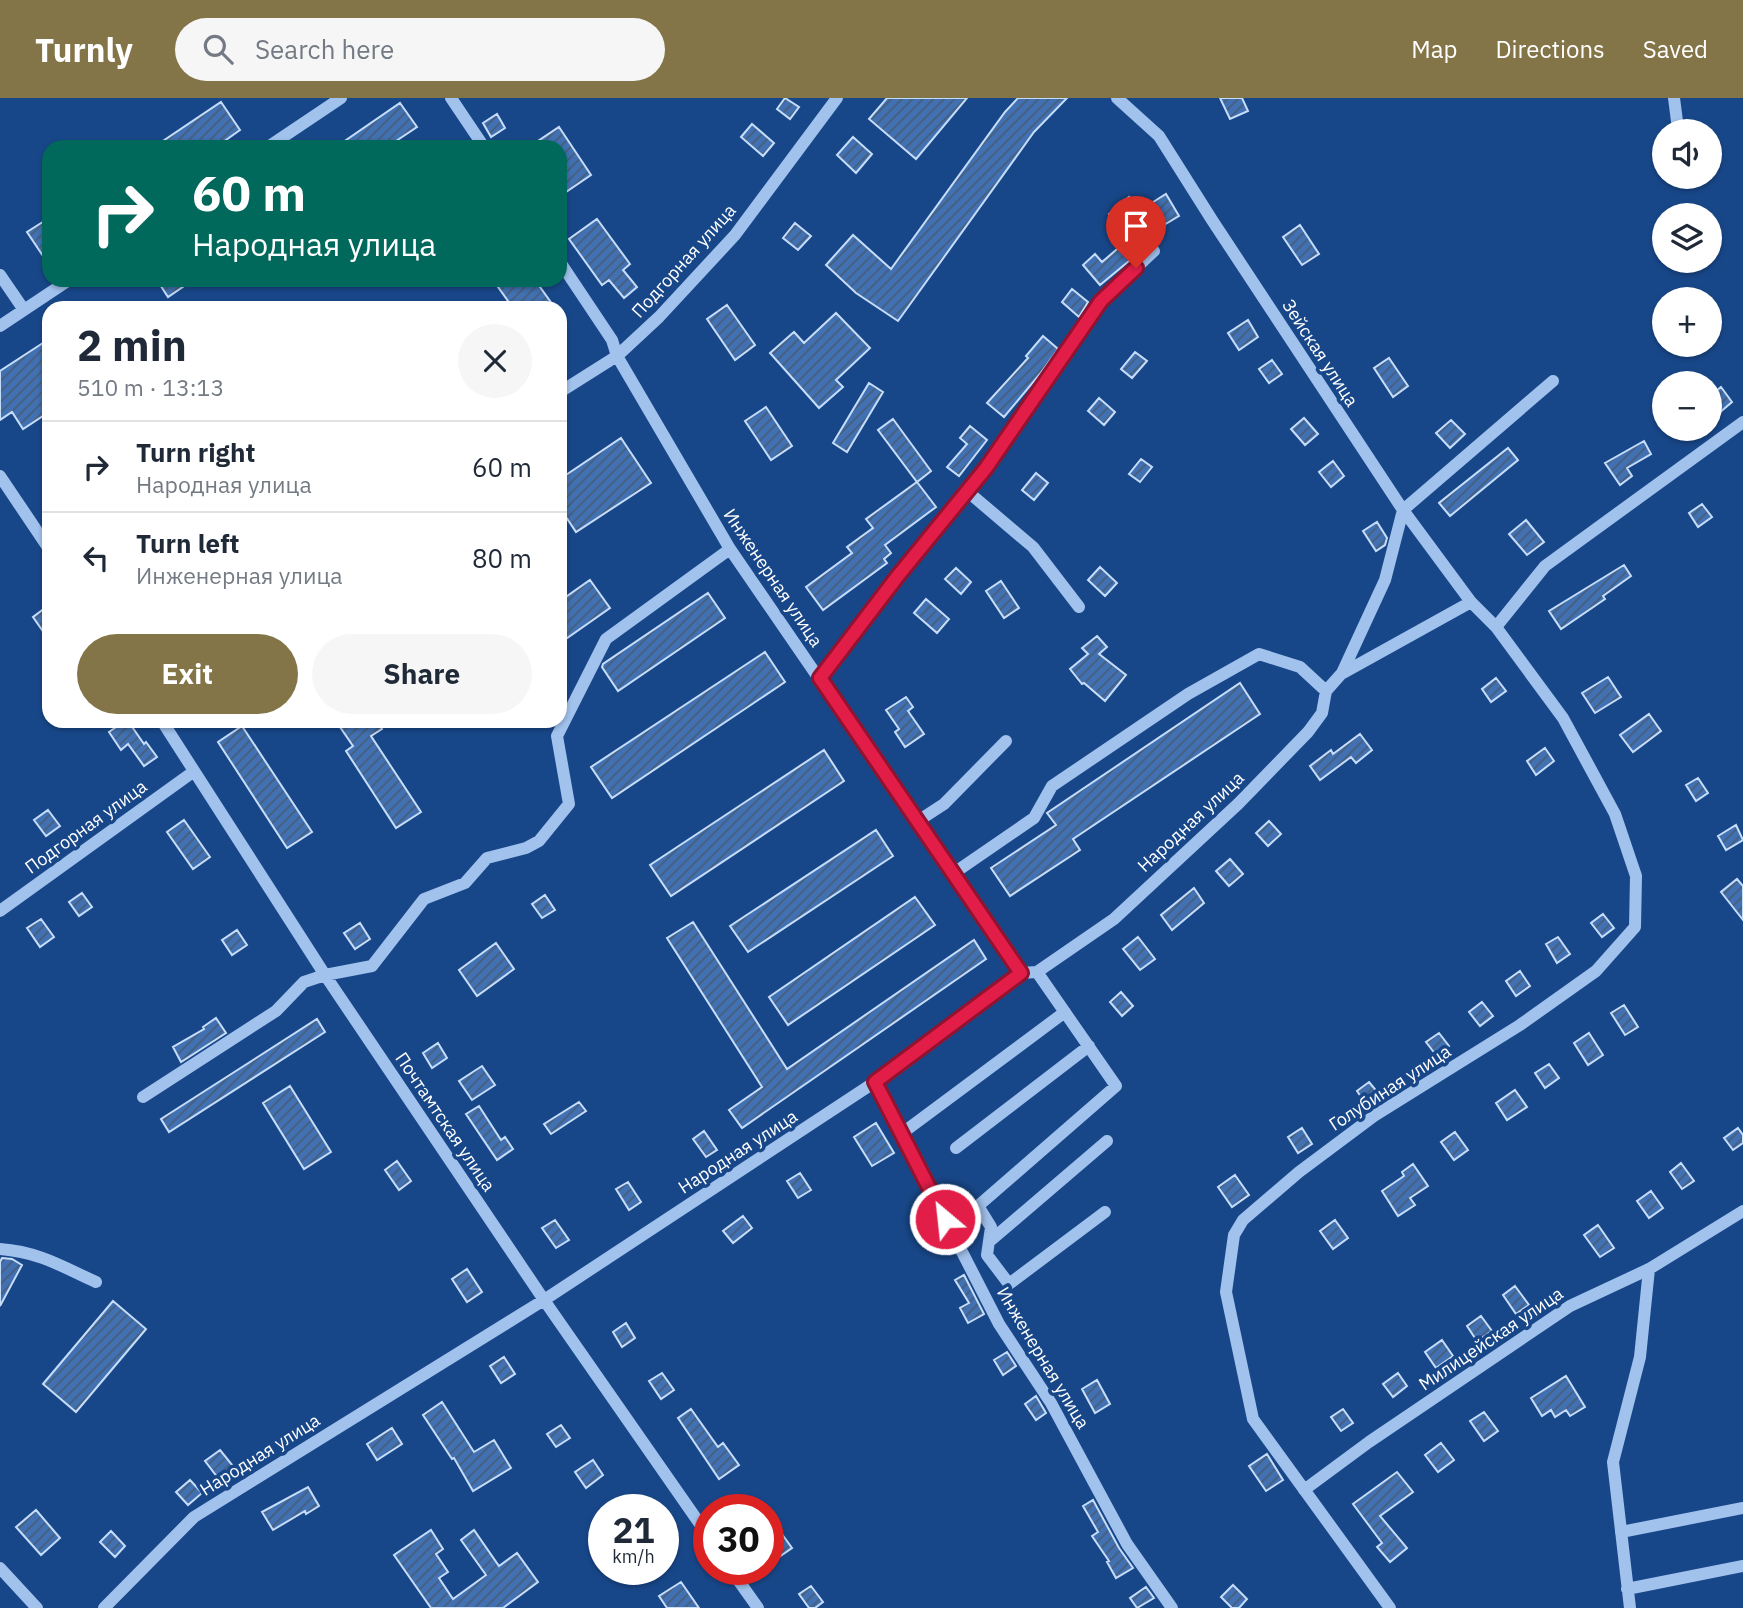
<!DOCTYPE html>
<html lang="en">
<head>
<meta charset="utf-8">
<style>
  :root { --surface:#fff; --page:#f6f6f7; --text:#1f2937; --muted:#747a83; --line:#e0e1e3; --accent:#847548 }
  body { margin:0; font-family:"IBM Plex Sans",sans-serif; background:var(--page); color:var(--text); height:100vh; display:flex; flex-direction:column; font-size:26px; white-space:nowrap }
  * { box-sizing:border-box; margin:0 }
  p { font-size:23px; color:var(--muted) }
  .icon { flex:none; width:38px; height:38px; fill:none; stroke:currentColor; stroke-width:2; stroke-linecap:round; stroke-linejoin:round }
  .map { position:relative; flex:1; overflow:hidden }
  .panel { position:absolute; left:42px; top:203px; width:525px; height:427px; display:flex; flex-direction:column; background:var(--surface); border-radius:21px; box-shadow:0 2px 5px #0004 }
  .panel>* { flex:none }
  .banner { position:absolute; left:42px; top:42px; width:525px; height:147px; border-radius:21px; box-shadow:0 2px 5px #0004; background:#00695c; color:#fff; overflow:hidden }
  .controls { position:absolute; left:1652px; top:21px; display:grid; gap:14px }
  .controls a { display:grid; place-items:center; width:70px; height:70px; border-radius:50%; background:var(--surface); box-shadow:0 2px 5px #0004; font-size:35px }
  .speed { position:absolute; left:588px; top:1396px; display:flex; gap:14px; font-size:35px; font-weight:700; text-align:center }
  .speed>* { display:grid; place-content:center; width:91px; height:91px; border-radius:50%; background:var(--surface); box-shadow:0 2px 5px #0004; line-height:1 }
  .speed small { font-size:18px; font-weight:400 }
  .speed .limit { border:10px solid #d22; background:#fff; color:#111 }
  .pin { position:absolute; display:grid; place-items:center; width:60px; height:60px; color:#fff; margin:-72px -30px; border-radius:50% 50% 50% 0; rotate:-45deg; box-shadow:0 0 7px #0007 }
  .pin .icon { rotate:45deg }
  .me { position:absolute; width:77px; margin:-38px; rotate:332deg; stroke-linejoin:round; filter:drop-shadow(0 0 5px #0008) }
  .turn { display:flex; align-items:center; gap:24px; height:147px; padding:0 35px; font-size:32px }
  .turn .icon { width:91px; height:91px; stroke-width:2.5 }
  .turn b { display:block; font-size:49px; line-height:60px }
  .round { display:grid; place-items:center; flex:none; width:74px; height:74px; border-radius:37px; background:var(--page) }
  .summary { display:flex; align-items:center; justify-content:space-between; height:119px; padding:0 35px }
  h1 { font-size:42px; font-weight:800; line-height:52px }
  .action { display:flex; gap:14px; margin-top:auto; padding:14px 35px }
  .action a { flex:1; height:80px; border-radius:42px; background:var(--accent); color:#fff; font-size:28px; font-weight:800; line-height:80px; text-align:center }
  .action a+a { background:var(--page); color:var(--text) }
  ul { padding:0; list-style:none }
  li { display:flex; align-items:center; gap:21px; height:91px; padding:0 35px; border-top:2px solid var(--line) }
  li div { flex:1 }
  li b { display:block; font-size:26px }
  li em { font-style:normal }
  header { display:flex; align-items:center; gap:42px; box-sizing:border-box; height:98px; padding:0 35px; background:var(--accent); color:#fff }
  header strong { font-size:33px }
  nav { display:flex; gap:38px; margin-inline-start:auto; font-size:24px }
  .search { width:490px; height:63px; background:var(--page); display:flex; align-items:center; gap:18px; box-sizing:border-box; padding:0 24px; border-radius:38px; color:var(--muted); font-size:26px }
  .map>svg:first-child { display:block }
  .building { fill:url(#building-hatch); stroke:#c6ddfa; stroke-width:2 }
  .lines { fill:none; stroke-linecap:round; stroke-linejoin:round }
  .minor { stroke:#a1c2ed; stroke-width:12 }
  .route-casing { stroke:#92132f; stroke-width:18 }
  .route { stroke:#e11d48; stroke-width:12 }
  .labels { text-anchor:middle; stroke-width:7; stroke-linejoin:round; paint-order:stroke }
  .street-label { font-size:18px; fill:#fff; stroke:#184789 }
</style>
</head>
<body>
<header>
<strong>Turnly</strong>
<div class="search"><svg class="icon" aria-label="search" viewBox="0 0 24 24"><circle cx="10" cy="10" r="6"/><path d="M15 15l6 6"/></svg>Search here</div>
<nav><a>Map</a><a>Directions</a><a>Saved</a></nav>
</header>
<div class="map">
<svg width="1743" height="1510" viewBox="0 0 1743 1510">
  <defs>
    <pattern id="building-hatch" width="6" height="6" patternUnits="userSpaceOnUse" patternTransform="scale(1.75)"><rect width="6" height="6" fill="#4171b2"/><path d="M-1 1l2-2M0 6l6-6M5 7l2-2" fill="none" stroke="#475d7a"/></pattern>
  </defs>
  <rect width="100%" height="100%" fill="#184789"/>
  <!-- building -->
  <path class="building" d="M785,0L799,9L790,21L777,11Z
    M887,0H967L916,61L869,21Z
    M1018,0H1067L1034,34L898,223L856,195L826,167L853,137L891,171L1005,14Z
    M1220,0H1242L1248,13L1230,21Z
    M221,4L240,32L216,49H154Z
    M400,5L417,29L387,49H336Z
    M497,16L505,30L491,39L483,25Z
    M752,26L774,45L763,58L741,39Z
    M559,29L591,77L560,98V49H529Z
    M853,39L872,56L856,75L837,57Z
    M1166,96L1179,118L1162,128L1150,106Z
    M1129,99L1139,111L1119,127L1109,116Z
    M49,120V167L27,134Z
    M597,121L630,166L623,172L637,189L624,200L609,182L602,187L569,141Z
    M795,125L811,138L798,152L783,140Z
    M1300,127L1319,156L1302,167L1283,139Z
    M1130,140L1141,153L1100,187L1083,167L1095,156L1102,164Z
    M157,182H193L168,199Z
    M493,182H535L555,210H513Z
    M1072,191L1088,204L1079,219L1062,204Z
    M727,207L755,247L735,262L707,221Z
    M836,215L870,250L836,282L843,289L819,310L770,255L794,234L804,245Z
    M1248,222L1258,239L1239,252L1228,235Z
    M1043,238L1058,251L1040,276L1004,319L987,305L1028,260L1026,258Z
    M49,241V314L23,331L12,314L0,322V273Z
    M1135,254L1147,263L1132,280L1121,271Z
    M1389,260L1408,288L1393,299L1374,270Z
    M1272,262L1282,276L1269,285L1259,271Z
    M869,285L883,294L847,354L833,345Z
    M1721,289L1732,304L1719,315L1710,303V298Z
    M1099,300L1115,314L1104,327L1088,313Z
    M766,309L792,348L771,362L745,323Z
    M1304,320L1318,336L1305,347L1291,331Z
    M893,321L931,373L917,384L878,332Z
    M1451,322L1465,336L1450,350L1436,335Z
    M970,328L987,342L959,378L947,369L967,346L960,340Z
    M621,340L651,385L576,434L560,410V381Z
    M1644,343L1651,356L1627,370L1632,378L1620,387L1605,365Z
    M1508,350L1518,362L1450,418L1439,405Z
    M1141,361L1152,369L1140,384L1129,376Z
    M1333,363L1344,378L1331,389L1319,374Z
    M1036,375L1048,385L1034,402L1022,392Z
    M917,384L936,409L885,447L891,455L884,461L887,465L823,512L806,489L852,455L847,449L873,430L866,421Z
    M1702,406L1712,419L1698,429L1689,415Z
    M1526,422L1544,444L1527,457L1509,436Z
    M1377,424L1387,440L1385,447L1376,453L1363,433Z
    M1624,467L1631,478L1603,498L1605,501L1561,531L1549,513Z
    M1100,469L1117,485L1105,498L1088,482Z
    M956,470L971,484L961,496L945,481Z
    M590,482L610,510L560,545V503Z
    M1001,483L1019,510L1004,520L986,493Z
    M708,495L725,520L618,593L602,569L603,566Z
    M926,501L949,521L937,535L914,515Z
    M49,507V542L33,519Z
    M1097,538L1107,549L1099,556L1126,577L1105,603L1084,585L1082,586L1070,571L1088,556L1082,550Z
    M765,554L785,584L612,700L591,669Z
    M1608,579L1621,599L1595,615L1582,595Z
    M1496,580L1506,593L1491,604L1482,591Z
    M1240,585L1260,616L1073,741L1080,752L1010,798L991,770L1056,727L1047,715Z
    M906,599L913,609L908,613L924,636L905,649L895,634L899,631L886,612Z
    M1649,616L1661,633L1633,654L1620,637Z
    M125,623H128L144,646L146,644L157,659L144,668L128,646L121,652L109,634Z
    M349,623H377L382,631L371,638L421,714L396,730L346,653L353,648L340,629Z
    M242,628L312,734L287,750L218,644Z
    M1360,636L1372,652L1356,665L1351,659L1320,682L1310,668L1331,652L1333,656Z
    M1545,650L1554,663L1536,677L1527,663Z
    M824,652L844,683L671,798L650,767Z
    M1698,680L1708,695L1696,703L1686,687Z
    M48,712L60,728L46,738L34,722Z
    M184,722L210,759L193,771L167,734Z
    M1269,723L1281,736L1268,748L1256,735Z
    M1736,727L1743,742L1726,752L1718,738Z
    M876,732L893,758L748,854L730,828Z
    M1230,761L1243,776L1229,788L1216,773Z
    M1737,781L1743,788V822L1721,794Z
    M1194,790L1204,805L1172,832L1161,817Z
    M82,795L92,809L79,818L69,804Z
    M545,797L555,812L542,820L532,806Z
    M915,799L935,827L788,927L769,899Z
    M1603,816L1614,830L1602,839L1591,825Z
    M41,821L54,839L40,849L27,830Z
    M693,824L787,971L974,842L986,861L742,1030L729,1012L762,989L667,840Z
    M360,825L370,841L355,851L344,835Z
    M237,832L247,847L232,857L222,842Z
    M1138,839L1155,861L1140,872L1123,851Z
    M1558,839L1570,856L1557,865L1546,846Z
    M496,845L514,871L477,898L459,872Z
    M1520,873L1530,888L1516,898L1506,883Z
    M1121,894L1133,908L1122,918L1110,904Z
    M1482,904L1493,918L1480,928L1469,914Z
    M1624,907L1638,929L1625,937L1611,915Z
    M216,920L226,935L181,964L173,949L204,931L203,929Z
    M317,921L325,934L169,1034L161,1021Z
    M1439,935L1449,948L1436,957L1426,944Z
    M1589,935L1603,957L1588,967L1574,945Z
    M438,945L447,960L432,970L423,955Z
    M1549,966L1559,980L1545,990L1535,975Z
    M482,968L495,987L472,1002L459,983Z
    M1369,984L1379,996L1366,1006L1357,993Z
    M290,988L331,1054L304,1071L263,1005Z
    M1515,992L1527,1009L1507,1022L1496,1005Z
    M579,1004L586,1013L551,1036L544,1026Z
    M479,1008L501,1042L505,1039L513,1051L497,1062L466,1016Z
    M876,1025L894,1055L872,1068L854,1039Z
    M1302,1030L1312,1046L1298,1055L1288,1039Z
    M1738,1030L1743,1037V1045L1733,1052L1724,1040Z
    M704,1033L717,1052L706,1059L693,1041Z
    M1455,1034L1468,1052L1454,1062L1441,1044Z
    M397,1063L411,1083L399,1092L385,1072Z
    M1681,1065L1694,1083L1682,1091L1670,1074Z
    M1413,1066L1428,1088L1410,1100L1415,1107L1398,1118L1382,1093L1404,1078L1402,1074Z
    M800,1075L811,1092L798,1100L787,1083Z
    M1235,1077L1249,1097L1232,1109L1218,1089Z
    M628,1084L641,1104L629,1112L616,1091Z
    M1651,1093L1663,1110L1649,1120L1637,1103Z
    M743,1118L752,1130L733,1145L723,1133Z
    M555,1122L569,1142L556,1150L542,1130Z
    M1335,1122L1348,1140L1333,1151L1320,1133Z
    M1598,1127L1614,1150L1600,1159L1584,1137Z
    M2,1160L12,1161L22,1167L0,1208V1164Z
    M467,1171L482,1194L467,1204L452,1181Z
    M964,1177L984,1216L968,1225L960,1210L969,1205L955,1182Z
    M1515,1188L1529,1207L1516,1216L1503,1197Z
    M113,1203L146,1231L76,1314L43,1286Z
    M1481,1218L1492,1233L1477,1243L1467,1228Z
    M626,1225L635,1240L622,1249L613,1234Z
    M1442,1242L1453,1258L1436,1270L1425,1254Z
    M1007,1254L1016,1268L1003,1277L994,1262Z
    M504,1259L515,1276L501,1285L490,1268Z
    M662,1275L674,1292L661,1301L649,1283Z
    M1398,1275L1407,1288L1393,1299L1383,1286Z
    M1566,1278L1585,1309L1570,1318L1566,1312L1555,1319L1551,1312L1542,1318L1531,1300Z
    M1097,1282L1110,1306L1095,1315L1082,1291Z
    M1036,1298L1046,1315L1036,1322L1025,1306Z
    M442,1304L474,1354L494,1342L511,1370L473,1393L454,1360L452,1361L423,1317Z
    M691,1311L718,1349L723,1345L739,1367L719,1381L678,1320Z
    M1343,1311L1353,1325L1341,1333L1331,1319Z
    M1484,1314L1498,1333L1484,1343L1470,1323Z
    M561,1327L570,1340L556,1349L547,1336Z
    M392,1330L402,1346L377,1362L367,1346Z
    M1441,1345L1454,1362L1438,1374L1425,1357Z
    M220,1352L233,1368L218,1380L205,1363Z
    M1267,1356L1283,1382L1266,1393L1249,1368Z
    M593,1362L603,1377L586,1390L575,1374Z
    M1397,1374L1413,1394L1380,1418L1407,1450L1390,1464L1377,1449L1382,1445L1353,1406Z
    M190,1382L202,1395L188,1407L176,1394Z
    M308,1389L319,1408L306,1416L305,1413L273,1432L262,1414Z
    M1093,1402L1119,1450L1133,1470L1116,1480L1107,1464L1109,1463L1092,1438L1098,1434L1083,1408Z
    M36,1412L60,1440L41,1457L16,1429Z
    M431,1432L443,1451L436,1456L448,1474L439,1480L453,1501L486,1477L461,1442L474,1432L499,1468L517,1455L538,1484L503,1510H431L394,1457Z
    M779,1432L792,1450L776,1461L768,1450V1440Z
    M111,1433L125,1448L115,1459L100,1444Z
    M681,1484L699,1510H667L659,1498Z
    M1233,1487L1247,1501L1239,1510H1232L1221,1499Z
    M811,1488L823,1504L815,1510H809L799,1496Z
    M1146,1489L1154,1500L1137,1510L1130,1500Z"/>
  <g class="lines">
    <!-- minor -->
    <path class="minor" d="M451,0L484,49
      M1117,0L1159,38L1212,122L1403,412L1471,504L1496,529L1563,620L1615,716L1636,778L1635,829L1596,873L1520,927L1374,1018L1299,1074L1243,1122L1234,1137L1226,1194L1253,1321L1390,1510
      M1674,0L1678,31
      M268,49L341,0
      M560,164L612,242L617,258L730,451L1021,875
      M0,177L24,212
      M0,228L69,182
      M560,294L617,258L659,219L735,137L837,0
      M0,378L49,451
      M967,393L1033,449L1079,509
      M1496,529L1545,468L1743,324
      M1343,575L1471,504
      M820,581L897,479L986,370L1101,203L1154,153
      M162,623L325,877L544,1202L709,1439
      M918,723L944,706L1006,643
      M954,775L1034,720L1052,688L1188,596L1259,556L1300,569L1326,593
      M0,813L193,674
      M1037,874L1116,988L978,1108L991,1129L987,1157L1009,1186L1105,1114
      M875,984L999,1226L1051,1305L1127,1446L1172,1510
      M143,999L276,913L304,884L325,877L372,868L424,801L465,785L487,760L526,750L539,743L569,706L557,638L606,541L730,451
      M901,1036L1065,914
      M956,1050L1089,948
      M990,1143L1107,1043
      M0,1151C39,1154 61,1168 96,1184
      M1304,1392L1369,1344L1570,1208L1649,1171L1743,1113
      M1621,1434L1743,1410
      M0,1470L37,1510
      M731,1472L758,1510
      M1627,1491L1743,1468
      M104,1510L194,1419L544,1202L875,984L1021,875L1037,874L1114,821L1238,706L1308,634L1322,615L1326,593L1342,575L1385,482L1403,412L1553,283
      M1630,1510L1613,1364L1640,1259L1649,1171"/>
  </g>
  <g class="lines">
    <!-- route casing -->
    <g class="route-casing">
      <path id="route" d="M945,1121L875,984L1021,875L820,580L897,479L986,370L1101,203L1136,170"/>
    </g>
    <!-- route -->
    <use href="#route" class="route"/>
  </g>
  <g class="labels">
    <!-- street labels -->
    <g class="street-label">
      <text transform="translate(684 163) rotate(-48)" y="6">Подгорная улица</text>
      <text transform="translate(1320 255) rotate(57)" y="6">Зейская улица</text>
      <text transform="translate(773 480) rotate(56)" y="6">Инженерная улица</text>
      <text transform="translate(1191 724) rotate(-43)" y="6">Народная улица</text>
      <text transform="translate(86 729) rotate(-36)" y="6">Подгорная улица</text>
      <text transform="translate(1390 990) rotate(-33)" y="6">Голубиная улица</text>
      <text transform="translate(445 1024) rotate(56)" y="6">Почтамтская улица</text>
      <text transform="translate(738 1054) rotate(-33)" y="6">Народная улица</text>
      <text transform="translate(1491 1241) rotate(-34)" y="6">Милицейская улица</text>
      <text transform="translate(1043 1260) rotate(59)" y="6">Инженерная улица</text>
      <text transform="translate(260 1357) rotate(-32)" y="6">Народная улица</text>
    </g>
  </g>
</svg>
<div class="controls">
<a><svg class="icon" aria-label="sound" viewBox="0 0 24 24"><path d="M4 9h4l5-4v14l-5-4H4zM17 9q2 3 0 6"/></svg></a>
<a><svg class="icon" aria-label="layers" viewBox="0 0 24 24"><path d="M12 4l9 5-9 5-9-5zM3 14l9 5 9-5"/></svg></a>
<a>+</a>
<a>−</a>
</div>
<div class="speed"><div>21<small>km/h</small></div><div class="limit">30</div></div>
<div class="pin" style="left:1136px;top:170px;background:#d93025"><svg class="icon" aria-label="arrive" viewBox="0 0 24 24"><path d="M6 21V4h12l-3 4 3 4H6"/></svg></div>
<svg class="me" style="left:945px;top:1121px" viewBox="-20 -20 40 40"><circle r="17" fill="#e11d48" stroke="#fff" stroke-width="3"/><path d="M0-11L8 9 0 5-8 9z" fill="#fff"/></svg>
<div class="banner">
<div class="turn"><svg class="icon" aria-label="right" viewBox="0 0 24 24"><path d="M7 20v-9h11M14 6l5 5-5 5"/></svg><div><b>60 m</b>Народная улица</div></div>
</div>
<section class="panel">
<div class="summary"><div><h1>2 min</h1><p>510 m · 13:13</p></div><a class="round"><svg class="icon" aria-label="close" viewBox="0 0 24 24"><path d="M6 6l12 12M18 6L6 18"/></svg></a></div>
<ul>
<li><svg class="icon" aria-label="right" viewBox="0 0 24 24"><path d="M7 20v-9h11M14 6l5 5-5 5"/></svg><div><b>Turn right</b><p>Народная улица</p></div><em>60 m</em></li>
<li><svg class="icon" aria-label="left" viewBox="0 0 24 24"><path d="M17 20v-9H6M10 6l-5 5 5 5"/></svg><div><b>Turn left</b><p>Инженерная улица</p></div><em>80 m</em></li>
</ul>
<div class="action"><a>Exit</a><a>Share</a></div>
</section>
</div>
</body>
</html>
